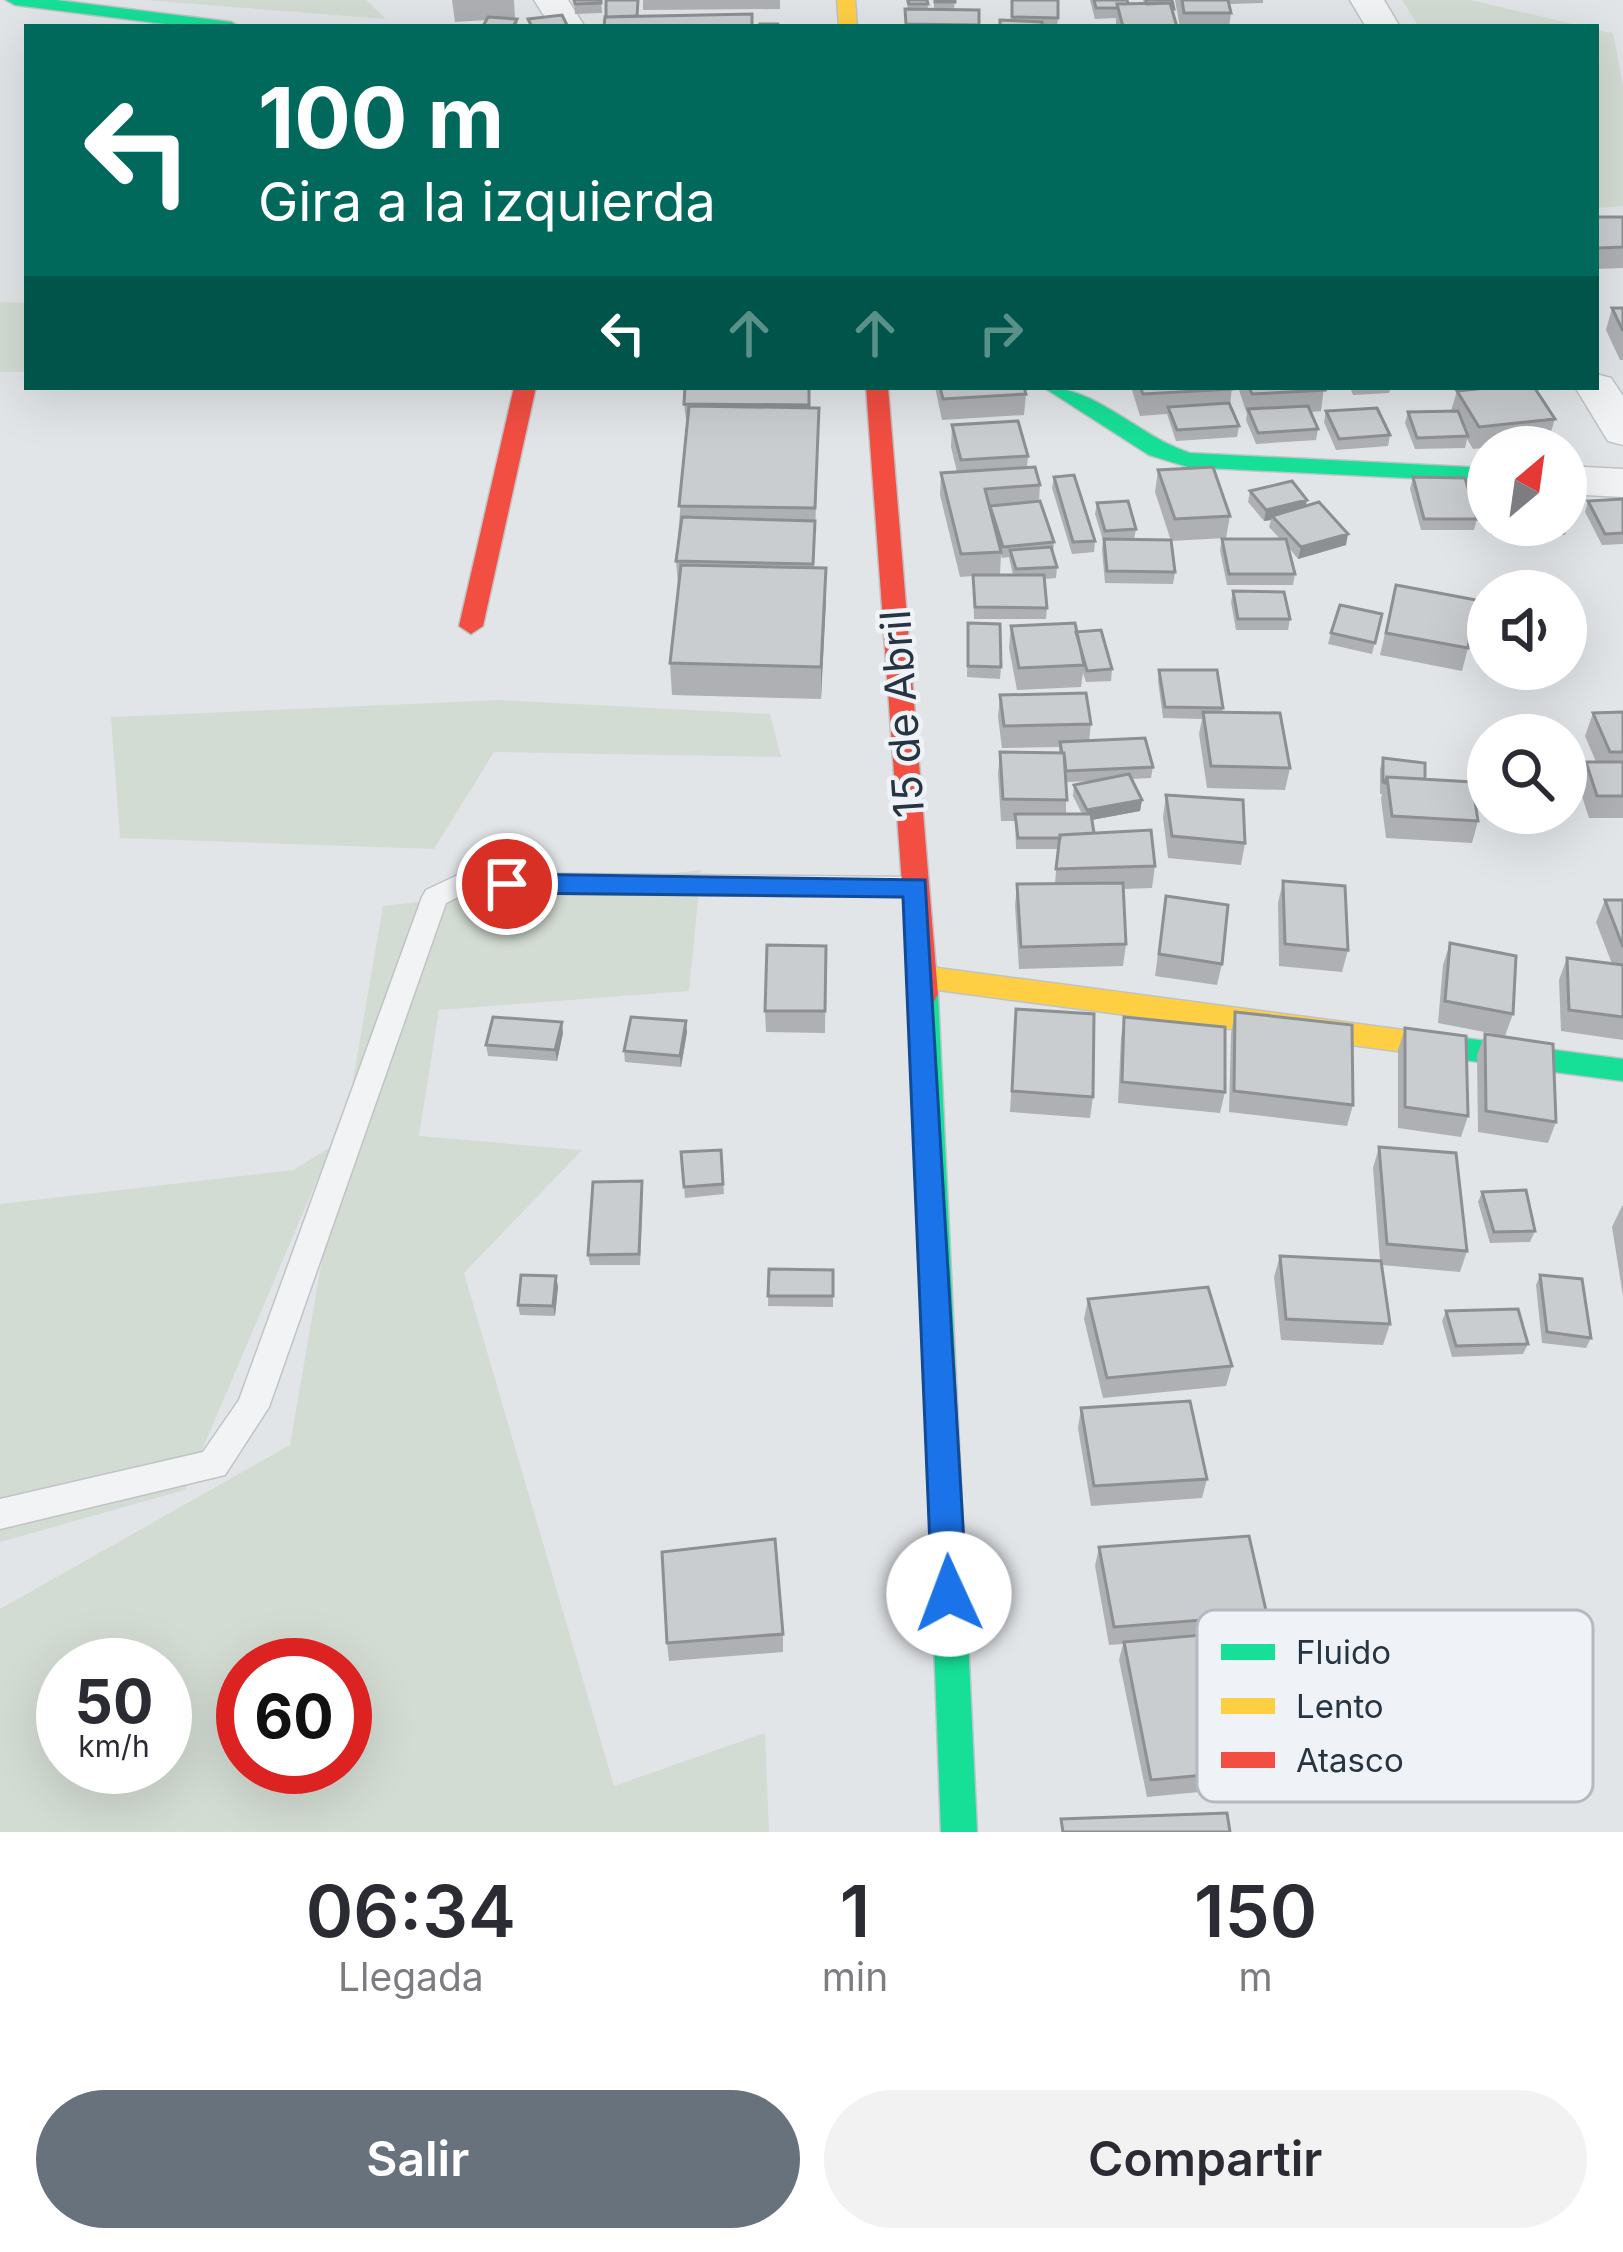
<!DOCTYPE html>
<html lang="es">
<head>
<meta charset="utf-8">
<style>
  :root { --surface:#fff; --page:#f2f2f3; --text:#2b2b33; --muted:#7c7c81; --accent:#68727c }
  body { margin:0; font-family:Inter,sans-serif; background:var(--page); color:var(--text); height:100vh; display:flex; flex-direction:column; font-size:45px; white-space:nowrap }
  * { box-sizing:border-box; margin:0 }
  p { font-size:39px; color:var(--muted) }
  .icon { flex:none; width:66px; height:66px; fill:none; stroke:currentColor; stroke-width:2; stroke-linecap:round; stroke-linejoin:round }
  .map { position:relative; height:1832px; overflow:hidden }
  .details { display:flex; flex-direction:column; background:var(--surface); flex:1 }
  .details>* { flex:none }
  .banner { position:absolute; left:24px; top:24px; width:1575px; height:366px; border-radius:0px; box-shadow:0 12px 48px #0002; background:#00695c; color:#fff; overflow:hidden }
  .needle { width:78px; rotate:29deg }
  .tools { position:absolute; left:1467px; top:426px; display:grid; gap:24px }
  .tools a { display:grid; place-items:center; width:120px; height:120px; border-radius:50%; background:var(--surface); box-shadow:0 12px 48px #0002; font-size:60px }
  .speed { position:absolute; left:36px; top:1638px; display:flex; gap:24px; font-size:60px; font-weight:700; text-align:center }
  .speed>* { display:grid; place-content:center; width:156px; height:156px; border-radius:50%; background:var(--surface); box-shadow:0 12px 48px #0002; line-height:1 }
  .speed small { font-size:30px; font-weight:400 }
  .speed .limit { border:18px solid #d22; background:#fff; color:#111 }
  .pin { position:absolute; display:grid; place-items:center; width:102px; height:102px; color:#fff; margin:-51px; border:6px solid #fff; border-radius:50%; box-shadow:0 3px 12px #0007 }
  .me { position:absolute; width:132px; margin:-66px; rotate:358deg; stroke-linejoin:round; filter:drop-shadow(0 0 9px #0008) }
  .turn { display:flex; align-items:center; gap:42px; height:252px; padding:0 36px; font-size:54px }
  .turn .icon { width:156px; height:156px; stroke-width:2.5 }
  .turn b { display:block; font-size:84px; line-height:102px }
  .lanes { display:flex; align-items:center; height:114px; padding:0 36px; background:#0003; justify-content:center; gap:60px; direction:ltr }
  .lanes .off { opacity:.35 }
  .eta { display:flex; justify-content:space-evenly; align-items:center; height:204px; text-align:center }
  .eta b { font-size:72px; font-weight:600; line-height:84px }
  .primary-button { display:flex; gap:24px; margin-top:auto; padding:24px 36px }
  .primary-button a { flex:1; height:138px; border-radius:72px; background:var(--accent); color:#fff; font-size:48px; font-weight:600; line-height:138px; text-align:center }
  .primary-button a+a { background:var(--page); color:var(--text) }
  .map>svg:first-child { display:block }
  .green { fill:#d3dcd2; fill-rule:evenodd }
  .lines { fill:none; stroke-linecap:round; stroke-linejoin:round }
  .lane-casing { stroke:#c0c3c6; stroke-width:3 }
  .street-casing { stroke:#c0c3c6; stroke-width:3 }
  .fast-casing { stroke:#c0c3c6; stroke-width:3 }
  .slow-casing { stroke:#c0c3c6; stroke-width:3 }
  .jam-casing { stroke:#c0c3c6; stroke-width:3 }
  .lane { fill:#f2f3f4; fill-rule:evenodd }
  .street { fill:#f2f3f4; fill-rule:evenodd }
  .fast { fill:#16e098; fill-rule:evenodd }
  .slow { fill:#ffcf43; fill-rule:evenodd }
  .jam { fill:#f24e42; fill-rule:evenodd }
  .wall { fill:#aeb0b3; fill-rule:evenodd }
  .shaded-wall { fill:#8d9092 }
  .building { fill:#cacdd0; stroke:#8d9092; stroke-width:3 }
  .route { fill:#1a73e8; stroke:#114b97; stroke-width:3 }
  .labels { text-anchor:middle; stroke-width:9; stroke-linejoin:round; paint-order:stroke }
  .street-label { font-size:42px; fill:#273442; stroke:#eff3f7 }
  .key { fill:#eff3f7; stroke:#b3bac1; stroke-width:3 }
  .key-label { font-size:33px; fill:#273442 }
</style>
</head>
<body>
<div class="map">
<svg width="1623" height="1832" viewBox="0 0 1623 1832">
  <rect width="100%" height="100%" fill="#e2e5e8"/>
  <!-- green -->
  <path class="green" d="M144,0H366L386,19Z
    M1402,0H1471L1585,27H1419Z
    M1596,30L1613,33L1623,86V206L1596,208Z
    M0,302L27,303V372H0Z
    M500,700L770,714L781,757L494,752L434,849L120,838L111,717Z
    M701,870L689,991L439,1010L419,1136L582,1150L464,1273L614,1786L765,1733L769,1832H0V1609L290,1445L383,906ZM63,1665H165V1767H63ZM243,1665H345V1767H243Z
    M331,1147L185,1490L0,1542V1204L293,1170Z"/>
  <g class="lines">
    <!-- lane casing -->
    <g class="lane-casing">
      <path id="lane" d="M462,873L916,877L929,887L916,897L466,893L446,903L269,1407L225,1475L0,1529V1499L203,1452L239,1400L422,897L426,890Z"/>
    </g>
    <!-- street casing -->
    <g class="street-casing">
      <path id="street" d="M534,0H568L585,27H551Z
        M1350,0H1384L1400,27H1366Z
        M1596,374L1611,378L1623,396V445L1608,441L1575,387H1596Z
        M1566,466L1623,469V497L1566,494Z"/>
    </g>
    <!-- fast casing -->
    <g class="fast-casing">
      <path id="fast" d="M6,0H56L231,22L240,27H189L15,5Z
        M1043,387C1097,387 1139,437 1190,453L1488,468V482L1188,467L1149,455Z
        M924,983L934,986L938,994L977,1832H941L910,994L914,986Z
        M1404,1030L1623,1059V1081L1404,1052L1394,1049L1390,1041L1394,1033Z"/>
    </g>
    <!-- slow casing -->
    <g class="slow-casing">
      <path id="slow" d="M837,0H855L857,27H839Z
        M923,966L1404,1030L1414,1033L1418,1041L1414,1049L1404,1052L923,988L913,984L909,977L913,970Z"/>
    </g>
    <!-- jam casing -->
    <g class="jam-casing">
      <path id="jam" d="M514,387H536L483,626L471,634L459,626Z
        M866,387H888L938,994L934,1002H914L910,994Z"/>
    </g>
    <!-- lane -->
    <use href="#lane" class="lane"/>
    <!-- street -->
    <use href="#street" class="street"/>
    <!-- fast -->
    <use href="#fast" class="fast"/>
    <!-- slow -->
    <use href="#slow" class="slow"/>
    <!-- jam -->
    <use href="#jam" class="jam"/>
  </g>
  <!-- wall -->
  <path class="wall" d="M452,0H514L515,19H517L518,27H484L487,20L455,22Z
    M574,0H601L602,13L575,14Z
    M643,0H780V9L643,10Z
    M906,0H927L928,9H934V0H955L954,9L979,10V27H900L905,26V9H908Z
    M1012,0L1058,18L1057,27H1000L1012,21Z
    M1090,0H1127L1128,4H1144L1143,0H1172L1177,27H1116V18L1095,19Z
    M1175,0H1263V3L1229,4L1231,13L1229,27H1180Z
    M1596,217H1623V268L1596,269Z
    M1612,308H1623V360H1620L1606,330Z
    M809,387V408L818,440L814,568H826L821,699L672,695L670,663L679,583H678L676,561L687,426L684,404Z
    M935,387H1024L1026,394L1024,415L942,420Z
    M1131,387H1232L1230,405L1239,426L1237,437L1176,441L1167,414L1140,416Z
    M1238,387H1324L1321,411L1311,412L1318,429L1316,440L1256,444L1246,420L1247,414Z
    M1350,387H1391L1389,393L1353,395Z
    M1457,391L1555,419L1548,441L1473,449L1467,439L1465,448L1415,449L1405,423L1408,412L1451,411Z
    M1326,411L1390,435L1388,446L1336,450L1324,422Z
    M952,425L1028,456L1027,467L1040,485L1039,502L1054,542L1053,552L1057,567L1056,578L1045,579L1047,608L1046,619H974L973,576L960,577L940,495L941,473L957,472L951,447ZM1001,555L1002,558L1009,557L1013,575H985L1000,574Z
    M1158,470L1230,516L1226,538L1171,541L1155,492Z
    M1484,470L1488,471V525L1478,492Z
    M1054,477L1095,541L1094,552L1072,554L1052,488Z
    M1413,477L1477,519L1474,530H1421L1410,489Z
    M1250,491L1306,506L1346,545L1298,559L1289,548L1295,574L1293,585H1227L1220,550L1222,539H1280L1269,527L1271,520L1264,521L1248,502Z
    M1566,496L1572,513L1565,535H1491L1488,525H1566Z
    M1623,499V544L1602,545L1585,512L1588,501Z
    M1097,503L1136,529L1134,540L1175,572L1173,584L1105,583L1102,550L1103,540L1095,514Z
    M1396,585L1468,648L1462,671L1380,655Z
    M1233,591L1290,619L1288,630H1236L1231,602Z
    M1382,614L1372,654L1328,644L1331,633Z
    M968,623L1001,667L1000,679L967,677Z
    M1011,626L1077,632L1112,669L1111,681L1086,682L1083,673L1081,687L1017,690L1009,648Z
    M1159,670L1223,708L1222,712L1290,768L1285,790L1207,788L1199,734L1202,719L1163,718L1158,681Z
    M1000,695L1091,724L1089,741L1153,767L1151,778L1131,779L1142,800L1140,811L1092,820L1094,833L1155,866L1152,888L1123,889L1126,944L1123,966L1019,969L1015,906L1017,884L1055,883L1058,849H1016L1015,821H1001L998,774L1000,752L1059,753V747L1002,748L998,717ZM1096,781L1074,785L1073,796L1082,814H1066V782Z
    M1623,712V818H1589L1578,784L1586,762H1596L1585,736L1593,713Z
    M1383,758L1425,779L1478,821L1472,843L1386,838L1381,799L1382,794H1380V769Z
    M1566,793L1570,808L1566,820H1504L1502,813H1566Z
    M1166,795L1245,843L1241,865L1168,858L1163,817Z
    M1283,881L1348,950L1342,972L1279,966L1278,903Z
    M1166,896L1222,964L1217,985L1155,976Z
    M1605,900H1623V1040L1561,1031L1559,980L1567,958L1612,964L1596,922Z
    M1450,943L1513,1014L1505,1036L1438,1023L1443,965Z
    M826,946L825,1033L766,1032L765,1011Z
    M1016,1009L1093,1097L1090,1118L1010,1112Z
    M1235,1012L1353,1105L1347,1126L1229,1112L1231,1034Z
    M1124,1017L1225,1092L1220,1113L1118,1103L1121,1038Z
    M1405,1028L1468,1116L1461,1137L1398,1128V1050Z
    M687,1032L681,1067L625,1062L624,1051Z
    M563,1033L557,1061L488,1056L486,1045Z
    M1485,1034L1556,1122L1548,1143L1478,1132L1477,1055Z
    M1379,1147L1467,1251L1460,1272L1382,1265L1390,1324L1383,1345L1281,1340L1274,1277L1280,1256L1380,1260L1373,1168Z
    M721,1150L724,1194L685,1198L681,1152Z
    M643,1192L640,1265H590L588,1255Z
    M1482,1192L1535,1231L1530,1242L1490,1243L1478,1202Z
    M1622,1206H1623V1296L1612,1227Z
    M769,1269L833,1270V1307L768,1306Z
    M1540,1275L1591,1338L1586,1348L1542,1343L1536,1285Z
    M556,1276L558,1287L555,1316L520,1315L518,1305Z
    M1088,1299L1232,1366L1226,1386L1103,1398L1084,1319Z
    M1446,1311L1528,1344L1523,1354L1452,1357L1442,1321Z
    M1081,1408L1207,1479L1202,1498L1091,1506L1078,1428Z
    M1099,1547L1267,1615L1261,1633L1246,1634L1279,1768L1272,1785L1147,1797L1119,1660L1123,1644L1109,1645L1095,1566Z
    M783,1634V1652L669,1661L667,1643Z"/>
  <!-- shaded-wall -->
  <path class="shaded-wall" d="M1307,500L1305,511L1272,516L1271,520L1264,521L1266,510Z
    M1348,534L1346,545L1298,559L1301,547Z
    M826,568V601L821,699V667Z
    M1142,800L1140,811L1086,821L1087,810Z
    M686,1021L687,1032L681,1067L680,1056Z
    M562,1022L563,1033L557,1061L555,1050Z
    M556,1276L558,1287L555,1316L553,1306Z"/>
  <!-- building -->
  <path class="building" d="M574,0H601V3L575,4Z
    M606,0H638L637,16L606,17Z
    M908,0H927L928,4H909Z
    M935,0H955V2H935Z
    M1012,0H1058V18L1012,17Z
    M1094,0H1127L1128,4H1117L1118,8H1096Z
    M1146,0H1172L1174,9H1172L1170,3L1147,4Z
    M1182,0H1228L1231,13H1184Z
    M1170,3L1177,27H1123L1117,4Z
    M905,9L979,10V25L906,24Z
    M752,14V27H604L605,17Z
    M562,15L568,27H532L528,19Z
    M488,17L517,19L513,27L483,26Z
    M1000,20L1042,22V27H1000Z
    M760,24H778L779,27H760Z
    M1596,217H1623V247L1598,248L1596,244Z
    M1612,308H1623V331Z
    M685,387H809V405L684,404Z
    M940,387H1024L1026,394L943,399Z
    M1140,387H1232L1233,389L1143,394Z
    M1249,387H1324L1325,390L1252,394Z
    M1495,387H1534L1555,419L1479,427L1457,391Z
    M1229,403L1239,426L1177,430L1168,407Z
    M689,406L819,408L815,508L679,506Z
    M1308,406L1318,429L1258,433L1248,409Z
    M1377,408L1390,435L1339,439L1326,411Z
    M1458,411L1468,436L1417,438L1408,412Z
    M1018,421L1028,456L961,460L952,425Z
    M1035,467L1040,485L985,489L1001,552L961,554L941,473Z
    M1213,467L1230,516L1175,519L1158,470Z
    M1074,475L1095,541L1073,542L1054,477Z
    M1413,477L1465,478L1477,519H1424Z
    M1292,481L1307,500L1266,510L1250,491Z
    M1566,496L1572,513H1566Z
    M1623,499V533L1605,534L1588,501Z
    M1040,501L1054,542L1003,547L990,506Z
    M1128,501L1136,529L1105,531L1097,503Z
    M1319,502L1348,534L1301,547L1272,516Z
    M682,517L815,521L813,564L676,561Z
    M1104,539L1171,540L1175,572L1107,571Z
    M1222,539H1286L1295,574H1229Z
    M1051,547L1057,567L1016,569L1010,550Z
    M681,565L826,568L821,667L670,663Z
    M973,575H1044L1047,608L975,607Z
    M1396,585L1476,600L1468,648L1386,633Z
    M1233,591L1284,592L1290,619H1238Z
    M1340,605L1382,614L1375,643L1331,633Z
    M968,623L1000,624L1001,667L968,666Z
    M1075,623L1084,665L1019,668L1011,626Z
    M1101,630L1112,669L1087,671L1076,632Z
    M1159,670H1217L1223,708L1165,707Z
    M1086,693L1091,724L1004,726L1000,695Z
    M1203,712L1280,713L1290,768L1211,766Z
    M1623,712V752H1610L1593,713Z
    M1145,738L1153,767L1066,771L1064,753H1062L1060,742Z
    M1000,752L1064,753L1067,800L1003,799Z
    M1383,758L1425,763V779L1387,777L1385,783L1383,782Z
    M1586,762H1623V796H1597Z
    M1129,774L1142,800L1087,810L1074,785Z
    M1387,777L1472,782L1478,821L1392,816Z
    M1166,795L1243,800L1245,843L1172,836Z
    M1015,814H1091L1094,833L1060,835V838H1018Z
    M1151,830L1155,866L1056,869L1060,835Z
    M1283,881L1345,886L1348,950L1285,944Z
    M1123,883L1126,944L1021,947L1017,884Z
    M1166,896L1228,905L1222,964L1159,954Z
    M1605,900H1623V947Z
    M1450,943L1516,956L1513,1014L1445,1001Z
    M767,945L826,946L825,1011H765Z
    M1567,958L1623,965V1017L1569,1010Z
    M1016,1009L1094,1014L1093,1097L1012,1091Z
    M1235,1012L1352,1025L1353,1105L1234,1091Z
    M493,1017L562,1022L555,1050L486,1045Z
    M631,1017L686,1021L680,1056L624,1051Z
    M1124,1017L1225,1027V1092L1122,1082Z
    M1405,1028L1466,1036L1468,1116L1405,1107Z
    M1485,1034L1553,1044L1556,1122L1486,1111Z
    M1379,1147L1456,1153L1467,1251L1387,1244Z
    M721,1150L723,1184L684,1187L681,1152Z
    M642,1181L639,1254L588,1255L593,1182Z
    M1526,1190L1535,1231L1494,1232L1482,1192Z
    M1280,1256L1381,1261L1390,1324L1286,1319Z
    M769,1269L833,1270V1296H768Z
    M521,1275L556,1276L553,1306L518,1305Z
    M1540,1275L1582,1279L1591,1338L1547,1332Z
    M1208,1287L1232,1366L1107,1378L1088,1299Z
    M1518,1309L1528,1344L1456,1346L1446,1311Z
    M1190,1401L1207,1479L1094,1486L1081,1408Z
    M1249,1536L1267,1615L1114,1627L1099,1547Z
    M775,1539L783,1634L667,1643L662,1552Z
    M1246,1631L1279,1768L1151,1780L1124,1642Z
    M1227,1813L1230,1832H1063L1061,1819Z"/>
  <!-- route -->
  <path class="route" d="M507,874L925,880L967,1594L961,1606L949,1611L937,1606L932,1594L903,897L507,893L494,884Z"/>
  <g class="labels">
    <!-- street labels -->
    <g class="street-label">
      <text transform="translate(902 714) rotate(-94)" y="15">15 de Abril</text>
    </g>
  </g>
  <!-- legend -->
  <rect x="1197" y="1610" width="396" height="192" rx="18" class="key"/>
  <rect x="1221" y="1644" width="54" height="16" fill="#16e098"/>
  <rect x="1221" y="1698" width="54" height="16" fill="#ffcf43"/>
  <rect x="1221" y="1752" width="54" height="16" fill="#f24e42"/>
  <g class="key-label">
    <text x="1296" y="1664">Fluido</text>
    <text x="1296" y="1718">Lento</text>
    <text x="1296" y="1772">Atasco</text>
  </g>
</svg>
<div class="tools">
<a><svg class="needle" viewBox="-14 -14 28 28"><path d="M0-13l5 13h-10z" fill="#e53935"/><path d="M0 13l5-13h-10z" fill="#7c7c81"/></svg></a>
<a><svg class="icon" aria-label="sound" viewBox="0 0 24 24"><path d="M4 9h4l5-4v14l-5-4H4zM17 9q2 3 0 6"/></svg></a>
<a><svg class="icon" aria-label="search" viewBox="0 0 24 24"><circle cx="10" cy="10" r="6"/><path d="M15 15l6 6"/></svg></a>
</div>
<div class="speed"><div>50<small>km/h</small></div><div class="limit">60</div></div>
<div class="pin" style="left:507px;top:884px;background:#d93025"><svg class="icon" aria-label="arrive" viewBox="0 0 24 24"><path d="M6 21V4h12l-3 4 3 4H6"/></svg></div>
<svg class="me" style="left:949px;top:1594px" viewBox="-20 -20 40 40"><circle r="19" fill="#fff"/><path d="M0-13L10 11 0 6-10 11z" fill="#1a73e8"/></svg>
<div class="banner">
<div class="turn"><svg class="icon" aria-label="left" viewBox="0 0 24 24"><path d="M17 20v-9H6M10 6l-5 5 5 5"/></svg><div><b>100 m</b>Gira a la izquierda</div></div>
<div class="lanes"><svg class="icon" aria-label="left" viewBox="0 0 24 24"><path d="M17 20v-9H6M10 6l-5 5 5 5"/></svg><svg class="icon off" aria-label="ahead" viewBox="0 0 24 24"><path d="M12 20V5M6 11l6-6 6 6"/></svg><svg class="icon off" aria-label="ahead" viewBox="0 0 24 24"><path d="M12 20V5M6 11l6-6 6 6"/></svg><svg class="icon off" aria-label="right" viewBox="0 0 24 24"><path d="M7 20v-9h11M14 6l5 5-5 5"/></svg></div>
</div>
</div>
<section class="details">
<div class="eta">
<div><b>06:34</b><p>Llegada</p></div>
<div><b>1</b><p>min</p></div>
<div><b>150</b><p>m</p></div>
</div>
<div class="primary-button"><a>Salir</a><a>Compartir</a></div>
</section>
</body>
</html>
